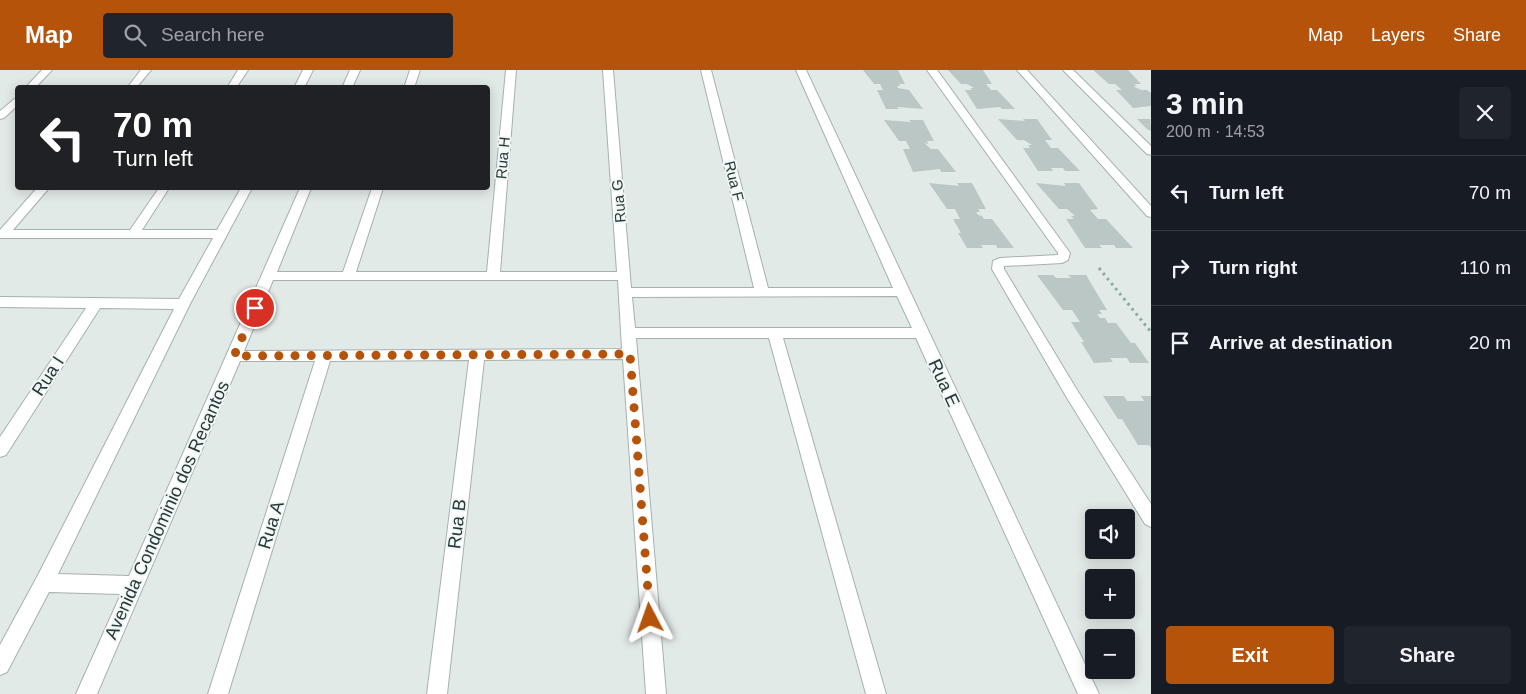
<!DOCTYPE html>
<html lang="en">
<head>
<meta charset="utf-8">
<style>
  :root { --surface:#171b24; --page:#20242c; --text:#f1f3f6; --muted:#9ea1a6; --line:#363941; --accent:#b45309 }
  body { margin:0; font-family:Helvetica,sans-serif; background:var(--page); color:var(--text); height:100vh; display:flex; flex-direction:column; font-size:19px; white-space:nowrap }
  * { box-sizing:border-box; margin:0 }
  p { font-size:16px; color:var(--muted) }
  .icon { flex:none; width:28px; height:28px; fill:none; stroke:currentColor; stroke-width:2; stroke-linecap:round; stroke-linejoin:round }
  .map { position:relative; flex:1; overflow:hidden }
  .side { display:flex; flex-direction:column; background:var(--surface); width:375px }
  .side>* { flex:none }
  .guide { position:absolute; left:15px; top:15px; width:475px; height:105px; border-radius:5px; box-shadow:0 2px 12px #0003; background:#202124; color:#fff; overflow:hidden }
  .fabs { position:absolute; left:1085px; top:439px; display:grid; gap:10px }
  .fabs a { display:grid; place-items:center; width:50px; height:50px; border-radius:5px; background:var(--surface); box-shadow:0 2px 12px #0003; font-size:25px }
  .pin { position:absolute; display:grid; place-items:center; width:42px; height:42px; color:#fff; margin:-21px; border:2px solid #fff; border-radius:50%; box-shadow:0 1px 5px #0007 }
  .me { position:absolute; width:55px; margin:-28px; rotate:356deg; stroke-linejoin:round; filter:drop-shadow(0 0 4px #0008) }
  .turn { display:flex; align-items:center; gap:18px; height:105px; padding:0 15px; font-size:22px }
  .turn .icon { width:65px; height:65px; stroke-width:2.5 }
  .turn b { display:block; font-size:35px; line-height:42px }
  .round { display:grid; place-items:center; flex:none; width:52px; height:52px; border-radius:5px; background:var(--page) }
  .overview { display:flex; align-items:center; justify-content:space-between; height:85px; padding:0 15px }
  h1 { font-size:30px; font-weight:600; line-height:38px }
  .action { display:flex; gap:10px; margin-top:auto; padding:10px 15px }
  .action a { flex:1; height:58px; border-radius:5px; background:var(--accent); color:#fff; font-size:20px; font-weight:600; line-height:58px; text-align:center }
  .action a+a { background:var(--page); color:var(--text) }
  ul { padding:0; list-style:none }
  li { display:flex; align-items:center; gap:15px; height:75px; padding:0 15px; border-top:1px solid var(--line) }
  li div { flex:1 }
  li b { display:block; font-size:19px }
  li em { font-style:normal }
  header { display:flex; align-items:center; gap:30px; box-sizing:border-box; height:70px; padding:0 25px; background:var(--accent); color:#fff }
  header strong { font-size:24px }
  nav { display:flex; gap:28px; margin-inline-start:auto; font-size:18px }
  .search { width:350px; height:45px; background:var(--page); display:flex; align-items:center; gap:12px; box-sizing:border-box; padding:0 18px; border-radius:5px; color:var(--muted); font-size:19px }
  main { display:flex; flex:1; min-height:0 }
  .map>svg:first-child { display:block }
  .building { fill:#bac7c4 }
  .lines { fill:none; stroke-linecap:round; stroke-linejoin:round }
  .street-casing { stroke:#a5b1af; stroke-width:2 }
  .path { stroke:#86aaa6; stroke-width:3; stroke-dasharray:2.5 4; stroke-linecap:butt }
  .street { fill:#fff; fill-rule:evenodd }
  .route { stroke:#b45309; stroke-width:9; stroke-dasharray:0 16.2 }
  .labels { text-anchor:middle; stroke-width:4; stroke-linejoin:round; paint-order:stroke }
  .far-street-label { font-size:15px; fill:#243937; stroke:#f2f7f5 }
  .street-label { font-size:18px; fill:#243937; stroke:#f2f7f5 }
</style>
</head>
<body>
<header>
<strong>Map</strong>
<div class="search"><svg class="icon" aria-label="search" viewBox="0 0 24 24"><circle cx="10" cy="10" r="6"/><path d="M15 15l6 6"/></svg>Search here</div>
<nav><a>Map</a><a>Layers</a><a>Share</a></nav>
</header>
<main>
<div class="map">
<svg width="1151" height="624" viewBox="0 0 1151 624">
  <rect width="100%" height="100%" fill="#e2eae8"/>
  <!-- building -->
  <path class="building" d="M863,0H898L905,14H899L900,16H897L898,18L909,20L923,39L897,37L899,39H886L877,20H883L880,14H874Z
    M948,0H983L992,14H986L991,20H997L1015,39H1002L1000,37L977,39L965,20H972L970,18H974L967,14H961Z
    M1093,0H1128L1141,14H1134L1137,16H1133L1141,20H1147L1151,23V36L1133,38L1116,20H1122L1115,14H1109Z
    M998,49L1025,51L1023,49H1037L1052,70H1045L1051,78H1058L1080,101H1065L1063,98H1051L1053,101H1038L1023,78H1030L1028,75H1032L1024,70H1017Z
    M1137,49H1150L1151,61L1147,59Z
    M884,50L911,52L909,50H923L934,71H927L928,74L924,73L931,79H938L956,102H941L940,99L913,102L903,79H910L906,71H899Z
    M929,113L959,116L957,113H972L986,139H978L980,142H976L978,145L982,146L984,149H992L1014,178H997L996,175H981L983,178H967L958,163H961L953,149H960L955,139H947Z
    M1036,113L1066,116L1064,113H1079L1098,139L1090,140L1098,149H1106L1133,178H1116L1114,175H1099L1102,178H1085L1066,149H1074L1071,146H1075L1067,139H1059Z
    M1037,205H1053L1056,208H1071L1068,205H1086L1107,240H1099L1102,244H1097L1100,248H1105L1108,253H1116L1131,273H1135L1149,293H1130L1127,288H1110L1113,292L1094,293L1081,272H1084L1071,252H1080L1072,240H1063Z
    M1103,326H1124L1127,331H1144L1141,326H1151V378L1149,375H1138L1122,349H1118Z"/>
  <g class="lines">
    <!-- street casing -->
    <g class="street-casing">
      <path id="street" d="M42,0H52L35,18H25Z
        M141,0H151L136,18H127Z
        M238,0H248L236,18H227Z
        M303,0H313L304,18H294Z
        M350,0H360L352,18H342Z
        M410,0H420L414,18H404Z
        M506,0H516L500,202H617L603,0H613L631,218H754L701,0H711L768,218H893L796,0H806L1099,624H1078L916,268H783L886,624H866L769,268H636L666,624H646L623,289L484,290L447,624H427L469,290L330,291L228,624H208L315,291H240L97,624H76L121,524L49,522L7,602L0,605V575L37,507L174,239L100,238L6,385L0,387V367L86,238L0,237V227L179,229L213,168H0V160L37,118H49L13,160H130L159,118H169L142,160H217L241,118H252L190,234L58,504L129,506L300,118H311L277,202H343L372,118H383L356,202H487ZM273,210H618L622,279L244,281ZM897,226L912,258H635L632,227Z
        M927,0H937L1070,183L1068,190L1062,193L1004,196V199L1077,320L1151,434V457L1145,454L1067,328L992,199L993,191L1000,188L1058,185V183Z
        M1017,0H1027L1151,136V147L1147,146Z
        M1063,0H1073L1151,76V85L1147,84Z
        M18,26V35L4,48L0,49V41Z"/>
    </g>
    <!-- path -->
    <path class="path" d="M1099,198L1151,262"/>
    <!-- street -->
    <use href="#street" class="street"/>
  </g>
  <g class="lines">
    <!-- route -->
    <path class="route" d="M255,238L234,286L630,284L650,548"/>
  </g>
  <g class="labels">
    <!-- far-street labels -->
    <g class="far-street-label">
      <text transform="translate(503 88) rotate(-85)" y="5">Rua H</text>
      <text transform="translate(734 111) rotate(76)" y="5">Rua F</text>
      <text transform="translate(619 131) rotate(-95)" y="5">Rua G</text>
    </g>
    <!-- street labels -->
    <g class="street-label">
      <text transform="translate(48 306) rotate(-57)" y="6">Rua I</text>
      <text transform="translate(944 313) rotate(65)" y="6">Rua E</text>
      <text transform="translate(167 440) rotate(-66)" y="6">Avenida Condominio dos Recantos</text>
      <text transform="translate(457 454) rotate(-83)" y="6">Rua B</text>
      <text transform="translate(271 455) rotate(-73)" y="6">Rua A</text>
    </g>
  </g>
</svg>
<div class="fabs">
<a><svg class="icon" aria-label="sound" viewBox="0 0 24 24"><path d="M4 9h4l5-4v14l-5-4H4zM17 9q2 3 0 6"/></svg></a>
<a>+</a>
<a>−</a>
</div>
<div class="pin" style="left:255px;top:238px;background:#d93025"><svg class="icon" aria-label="arrive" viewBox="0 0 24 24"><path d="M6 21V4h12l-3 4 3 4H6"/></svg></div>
<svg class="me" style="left:650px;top:548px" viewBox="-20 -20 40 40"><path d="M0-17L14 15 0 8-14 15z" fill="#b45309" stroke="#fff" stroke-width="4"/></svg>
<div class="guide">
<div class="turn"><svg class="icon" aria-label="left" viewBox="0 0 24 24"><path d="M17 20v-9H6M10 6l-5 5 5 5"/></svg><div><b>70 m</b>Turn left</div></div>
</div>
</div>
<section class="side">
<div class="overview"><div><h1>3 min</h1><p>200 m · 14:53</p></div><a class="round"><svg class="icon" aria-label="close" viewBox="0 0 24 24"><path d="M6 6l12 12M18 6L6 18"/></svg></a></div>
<ul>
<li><svg class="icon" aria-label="left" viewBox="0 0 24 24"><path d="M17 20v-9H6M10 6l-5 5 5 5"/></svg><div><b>Turn left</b></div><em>70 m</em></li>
<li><svg class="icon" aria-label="right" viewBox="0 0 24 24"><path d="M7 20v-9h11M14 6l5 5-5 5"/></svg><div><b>Turn right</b></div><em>110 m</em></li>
<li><svg class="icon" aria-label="arrive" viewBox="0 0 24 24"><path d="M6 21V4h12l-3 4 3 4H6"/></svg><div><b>Arrive at destination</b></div><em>20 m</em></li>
</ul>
<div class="action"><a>Exit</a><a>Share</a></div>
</section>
</main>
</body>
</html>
